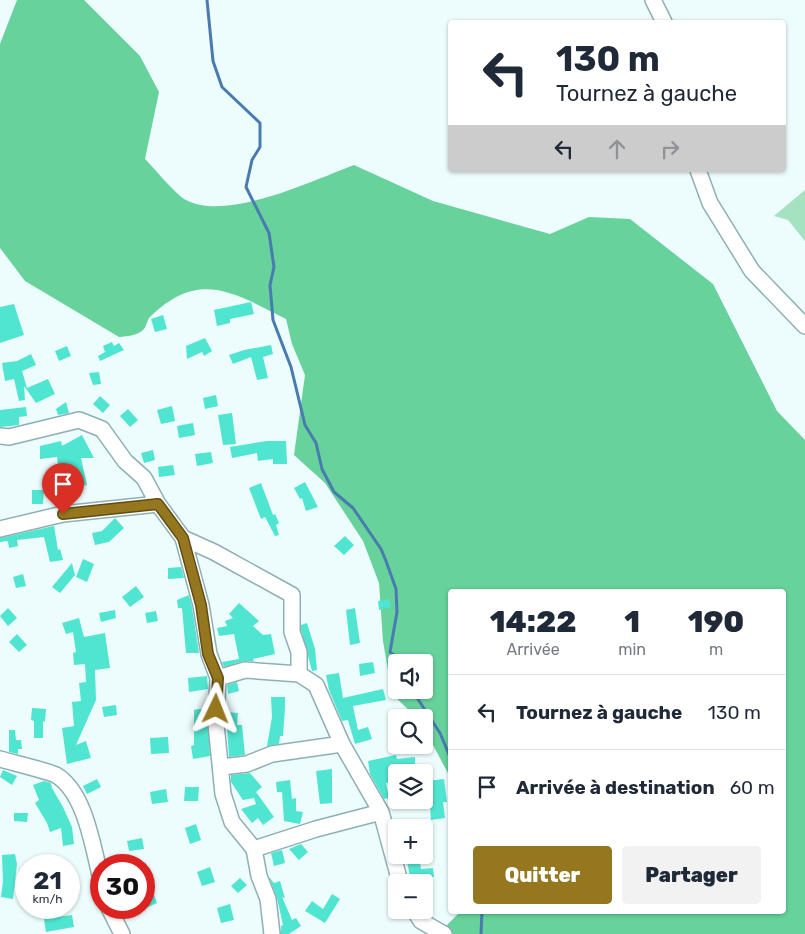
<!DOCTYPE html>
<html lang="fr">
<head>
<meta charset="utf-8">
<style>
  :root { --surface:#fff; --page:#f2f2f3; --text:#1f2937; --muted:#747a83; --line:#e0e1e3; --accent:#94771e }
  body { margin:0; font-family:Rubik,sans-serif; background:var(--page); color:var(--text); height:100vh; display:flex; flex-direction:column; font-size:19px; white-space:nowrap }
  * { box-sizing:border-box; margin:0 }
  p { font-size:16px; color:var(--muted) }
  .icon { flex:none; width:28px; height:28px; fill:none; stroke:currentColor; stroke-width:2; stroke-linecap:round; stroke-linejoin:round }
  .map { position:relative; flex:1; overflow:hidden }
  .drawer { position:absolute; left:448px; top:589px; width:338px; height:325px; display:flex; flex-direction:column; background:var(--surface); border-radius:5px; box-shadow:0 1px 4px #0004 }
  .drawer>* { flex:none }
  .guide { position:absolute; left:448px; top:20px; width:338px; height:152px; border-radius:5px; box-shadow:0 1px 4px #0004; background:#fff; color:var(--text); overflow:hidden }
  .buttons { position:absolute; left:388px; top:654px; display:grid; gap:10px }
  .buttons a { display:grid; place-items:center; width:45px; height:45px; border-radius:5px; background:var(--surface); box-shadow:0 1px 4px #0004; font-size:25px }
  .speed { position:absolute; left:15px; top:854px; display:flex; gap:10px; font-size:25px; font-weight:700; text-align:center }
  .speed>* { display:grid; place-content:center; width:65px; height:65px; border-radius:50%; background:var(--surface); box-shadow:0 1px 4px #0004; line-height:1 }
  .speed small { font-size:12px; font-weight:400 }
  .speed .limit { border:8px solid #d22; background:#fff; color:#111 }
  .pin { position:absolute; display:grid; place-items:center; width:42px; height:42px; color:#fff; margin:-51px -21px; border-radius:50% 50% 50% 0; rotate:-45deg; box-shadow:0 0 5px #0007 }
  .pin .icon { rotate:45deg }
  .me { position:absolute; width:55px; margin:-28px; rotate:2deg; stroke-linejoin:round; filter:drop-shadow(0 0 4px #0008) }
  .turn { display:flex; align-items:center; gap:18px; height:105px; padding:0 25px; font-size:22px }
  .turn .icon { width:65px; height:65px; stroke-width:2.5 }
  .turn b { display:block; font-size:35px; line-height:42px }
  .lanes { display:flex; align-items:center; height:48px; padding:0 25px; background:#0003; justify-content:center; gap:25px; direction:ltr }
  .lanes .off { opacity:.35 }
  .eta { display:flex; justify-content:space-evenly; align-items:center; height:85px; text-align:center }
  .eta b { font-size:30px; font-weight:800; line-height:35px }
  .action { display:flex; gap:10px; margin-top:auto; padding:10px 25px }
  .action a { flex:1; height:58px; border-radius:5px; background:var(--accent); color:#fff; font-size:20px; font-weight:800; line-height:58px; text-align:center }
  .action a+a { background:var(--page); color:var(--text) }
  ul { padding:0; list-style:none }
  li { display:flex; align-items:center; gap:15px; height:75px; padding:0 25px; border-top:1px solid var(--line) }
  li div { flex:1 }
  li b { display:block; font-size:19px }
  li em { font-style:normal }
  .map>svg:first-child { display:block }
  .green { fill:#a5e2bf }
  .forest { fill:#67d29b; fill-rule:evenodd }
  .lines { fill:none; stroke-linecap:round; stroke-linejoin:round }
  .stream { stroke:#487baf; stroke-width:3 }
  .building { fill:#50e5d0 }
  .minor-casing { stroke:#8db0b4; stroke-width:18 }
  .minor { stroke:#fff; stroke-width:15 }
  .route-casing { stroke:#604d14; stroke-width:12 }
  .route { stroke:#94771e; stroke-width:9 }
</style>
</head>
<body>
<div class="map">
<svg width="805" height="934" viewBox="0 0 805 934">
  <rect width="100%" height="100%" fill="#edfcfd"/>
  <!-- green -->
  <path class="green" d="M805,190V241L788,220L774,216Z"/>
  <!-- forest -->
  <path class="forest" d="M17,0H84L140,56L159,92L145,159C155,169 175,194 186,200C227,222 314,180 354,165L433,201L550,234L589,217L630,219L713,284L777,411L805,440V934H438L461,911H782V591H450V777L424,728V718L416,717L392,694L383,641L379,583L363,541L325,483L294,455L305,375L292,344L286,319C234,293 200,269 151,316C147,319 147,325 144,329C138,336 127,336 119,337L25,281L0,248V44ZM396,662H424V690H396Z"/>
  <g class="lines">
    <!-- stream -->
    <path class="stream" d="M207,0L213,61L222,87L260,123V147L252,160L246,187L269,233L274,267L270,285L273,320L291,367L305,425L316,443L322,469L334,492L353,508L381,549L386,561L396,589L397,612L390,652L403,662
      M412,690L440,733L450,757
      M481,934L482,911"/>
  </g>
  <!-- building -->
  <path class="building" d="M251,302L254,314L230,319V323L217,326L214,310Z
    M14,304L24,335L0,343V307Z
    M163,315L167,329L155,332L151,319Z
    M205,338L212,351L204,356L202,352L187,359L186,346Z
    M112,342L114,346L119,343L124,350L100,361L98,356L105,352L103,346Z
    M271,345L273,354L263,357L268,378L257,380L251,357L233,364L229,355L244,350Z
    M67,346L71,356L59,361L55,351Z
    M31,354L36,365L22,371L27,388L48,379L55,394L36,403L24,386L25,400L19,401L14,379L5,381L2,363L17,361Z
    M99,372L101,384L93,385L89,373Z
    M216,395L218,406L205,409L203,398Z
    M100,396L110,405L103,413L93,404Z
    M66,402L69,413L58,415L56,409Z
    M172,406L175,421L161,424L157,410Z
    M26,407L27,416L19,417V425L0,427V410Z
    M128,409L138,420L130,427L120,416Z
    M232,413L236,444L223,445L218,415Z
    M193,423L195,435L179,438L177,426Z
    M82,435L94,458H81L87,485L61,490L57,457L40,459V446L61,441L62,446Z
    M267,441H286L287,464H273V459L258,461L257,453L232,458L230,447Z
    M153,450L155,460L144,463L141,453Z
    M211,452L213,463L197,466L195,454Z
    M173,465L175,475L159,477L158,467Z
    M305,482L318,507L306,511L302,498L300,499L294,488Z
    M261,483L273,515L275,514L279,523L276,525L279,535L275,536L265,517L261,519L249,488Z
    M32,490H44L43,504H32Z
    M115,518L124,528L109,542L95,545L92,533L102,531Z
    M54,526L58,550L60,549L63,560L50,562L44,537L17,540L18,546L9,548L8,541L0,542V538Z
    M345,536L354,545L344,555L334,546Z
    M83,559L94,564L87,582L76,577Z
    M72,563L75,575L60,593L52,587Z
    M181,567L184,578L168,579V568Z
    M23,574L26,586L16,588L13,577Z
    M136,586L144,597L130,607L122,597Z
    M189,595L192,607L199,653H186L182,608H178L177,600Z
    M389,599L391,607L379,610L378,601Z
    M239,603L259,621L253,626L263,635L271,634L275,654L253,659L254,661H243L224,667L222,662L239,659L234,634L219,636L217,628L227,626L225,621L233,618L229,614Z
    M8,608L17,618L8,626L0,616Z
    M355,608L360,643L350,645L346,610Z
    M115,610L116,618L101,622L99,613Z
    M156,611L158,621L147,623L145,613Z
    M79,618L84,637L105,633L110,668L95,670L96,700L76,745L86,741L91,758L67,764L62,728L74,726L72,702L81,701L79,683L86,682L85,664L74,665L73,653L76,652L73,632L66,634L62,623Z
    M307,623L315,649L317,670L312,671L301,630V625Z
    M17,634L27,645L19,652L9,642Z
    M373,662L375,673L360,676L359,664Z
    M339,673L343,698L383,689L386,700L353,706L358,730L368,727L372,739L355,744L348,720L342,721L329,690L326,675Z
    M207,676L208,689L189,692L188,678Z
    M237,682L239,691L228,694L227,685Z
    M271,697H285V708L283,736H280L279,744L267,746L272,717Z
    M116,705L117,715L104,717L102,707Z
    M32,708L46,709L45,722L43,721V738H34V721L31,720Z
    M199,709L207,710L210,756L193,759L191,746L194,745V710Z
    M226,712L238,713L237,725H242L245,755L229,757Z
    M9,730H15L16,740H21L22,749H18V754L9,752Z
    M168,737L169,753L151,754L150,738Z
    M396,755L397,759L415,757V766L406,767L407,772H396V782L386,783L389,798L384,799L370,774L368,761Z
    M332,769V803L320,804L316,771Z
    M3,770L17,776L12,785L0,777Z
    M250,773L262,787L256,792L274,817L263,825L258,818L252,823L241,809L256,804L254,798L243,800L231,782V775Z
    M97,779L101,787L87,794L83,786Z
    M444,779L447,802H443L445,818L431,820L428,781Z
    M290,780L292,799L296,798V811L303,812L300,824L284,821L282,792H277L276,782Z
    M44,781L51,783L52,788L63,807L72,827L74,844L63,846L61,828L50,832L47,823L35,803L39,800L33,785Z
    M185,787H199L198,801H184Z
    M166,789L168,802L152,804L150,792Z
    M14,813H28L27,822L14,821Z
    M196,824L201,840L190,844L185,828Z
    M142,838L144,849L129,851L127,841Z
    M301,844L308,852L299,860L289,849Z
    M282,850L285,863L274,866L271,853Z
    M15,854L17,864L13,899L1,897L3,881L2,855Z
    M412,855H419L421,869L433,868L434,877L428,878L429,882H411L406,856Z
    M210,867L215,882L202,886L197,872Z
    M144,871H146L157,903L144,909Z
    M69,875H78L79,896L69,898Z
    M269,877L274,883L280,881L285,898L282,897L292,920L296,918L301,926L289,934H281V926L283,925L277,898Z
    M240,878L247,885L238,893L231,886Z
    M332,894L340,899L325,923L305,911L312,901L323,909Z
    M432,895L433,907L424,908V896Z
    M230,904L234,920L221,923L217,908Z
    M72,915L74,927L46,932L44,919Z"/>
  <g class="lines">
    <!-- minor casing -->
    <g class="minor-casing">
      <path id="minor" d="M653,0L664,22
        M698,170L710,203L752,271L805,326
        M0,436L9,437L79,420L102,429L125,461L144,478L158,504L183,538L214,552L292,595V632L299,652V674L316,685L342,744L381,812L400,882
        M0,529L63,514L158,504
        M183,538L201,605L209,654L218,678L216,724L223,794L232,822L254,849L259,876L268,899L272,934
        M218,678L245,670L299,674
        M0,759C10,762 48,771 56,775C86,793 93,849 101,879
        M222,767L247,764L272,754L342,744
        M254,849L316,829L381,812
        M109,908L122,934
        M414,910L421,921L444,934"/>
    </g>
    <!-- minor -->
    <use href="#minor" class="minor"/>
  </g>
  <g class="lines">
    <!-- route casing -->
    <g class="route-casing">
      <path id="route" d="M63,514L158,504L183,538L201,605L208,654L218,678L216,709"/>
    </g>
    <!-- route -->
    <use href="#route" class="route"/>
  </g>
</svg>
<div class="buttons">
<a><svg class="icon" aria-label="sound" viewBox="0 0 24 24"><path d="M4 9h4l5-4v14l-5-4H4zM17 9q2 3 0 6"/></svg></a>
<a><svg class="icon" aria-label="search" viewBox="0 0 24 24"><circle cx="10" cy="10" r="6"/><path d="M15 15l6 6"/></svg></a>
<a><svg class="icon" aria-label="layers" viewBox="0 0 24 24"><path d="M12 4l9 5-9 5-9-5zM3 14l9 5 9-5"/></svg></a>
<a>+</a>
<a>−</a>
</div>
<div class="speed"><div>21<small>km/h</small></div><div class="limit">30</div></div>
<div class="pin" style="left:63px;top:514px;background:#d93025"><svg class="icon" aria-label="arrive" viewBox="0 0 24 24"><path d="M6 21V4h12l-3 4 3 4H6"/></svg></div>
<svg class="me" style="left:216px;top:709px" viewBox="-20 -20 40 40"><path d="M0-17L14 15 0 8-14 15z" fill="#94771e" stroke="#fff" stroke-width="4"/></svg>
<div class="guide">
<div class="turn"><svg class="icon" aria-label="left" viewBox="0 0 24 24"><path d="M17 20v-9H6M10 6l-5 5 5 5"/></svg><div><b>130 m</b>Tournez à gauche</div></div>
<div class="lanes"><svg class="icon" aria-label="left" viewBox="0 0 24 24"><path d="M17 20v-9H6M10 6l-5 5 5 5"/></svg><svg class="icon off" aria-label="ahead" viewBox="0 0 24 24"><path d="M12 20V5M6 11l6-6 6 6"/></svg><svg class="icon off" aria-label="right" viewBox="0 0 24 24"><path d="M7 20v-9h11M14 6l5 5-5 5"/></svg></div>
</div>
<section class="drawer">
<div class="eta">
<div><b>14:22</b><p>Arrivée</p></div>
<div><b>1</b><p>min</p></div>
<div><b>190</b><p>m</p></div>
</div>
<ul>
<li><svg class="icon" aria-label="left" viewBox="0 0 24 24"><path d="M17 20v-9H6M10 6l-5 5 5 5"/></svg><div><b>Tournez à gauche</b></div><em>130 m</em></li>
<li><svg class="icon" aria-label="arrive" viewBox="0 0 24 24"><path d="M6 21V4h12l-3 4 3 4H6"/></svg><div><b>Arrivée à destination</b></div><em>60 m</em></li>
</ul>
<div class="action"><a>Quitter</a><a>Partager</a></div>
</section>
</div>
</body>
</html>
